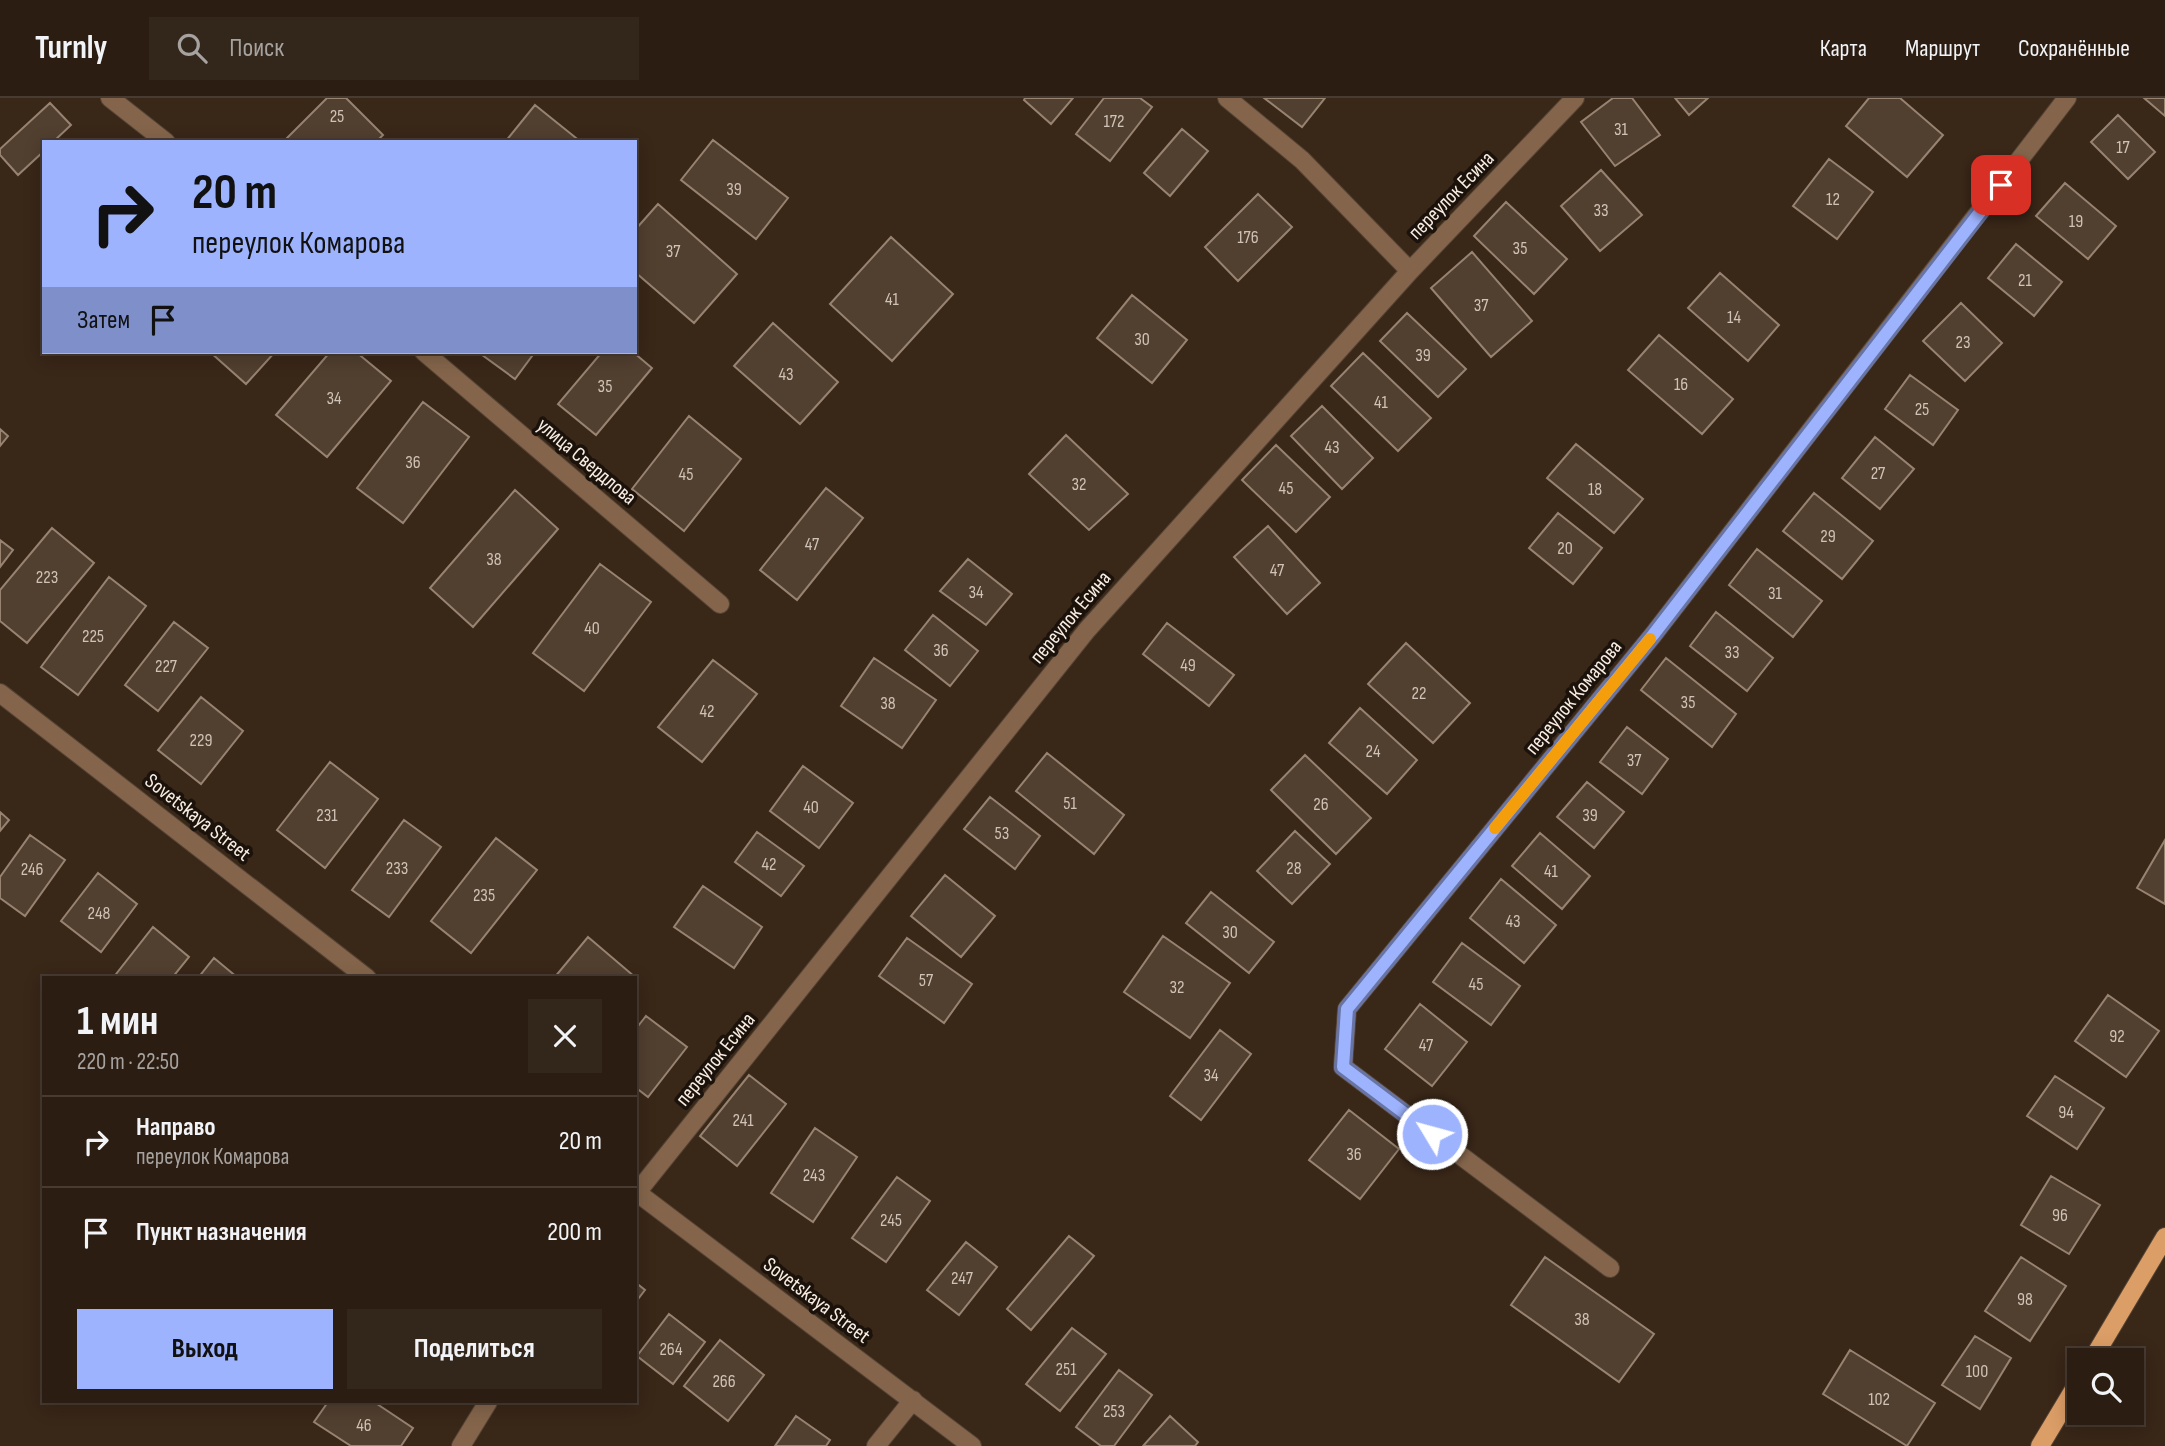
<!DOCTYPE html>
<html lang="ru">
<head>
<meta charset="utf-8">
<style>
  :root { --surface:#2b1d12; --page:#33261b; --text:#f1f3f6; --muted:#a6a29f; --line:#473b32; --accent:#9eb3fd }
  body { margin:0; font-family:"Sofia Sans Condensed",sans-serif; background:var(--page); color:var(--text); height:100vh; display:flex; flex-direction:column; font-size:26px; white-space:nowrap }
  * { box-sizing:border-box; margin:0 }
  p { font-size:23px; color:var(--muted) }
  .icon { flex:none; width:38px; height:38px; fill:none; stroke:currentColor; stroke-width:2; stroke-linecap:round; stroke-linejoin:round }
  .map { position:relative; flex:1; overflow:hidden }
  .panel { position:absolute; left:42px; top:878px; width:595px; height:427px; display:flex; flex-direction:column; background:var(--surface); border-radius:0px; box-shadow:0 4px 18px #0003,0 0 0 2px var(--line) }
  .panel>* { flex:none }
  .guide { position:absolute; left:42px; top:42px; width:595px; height:214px; border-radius:0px; box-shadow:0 4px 18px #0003,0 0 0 2px var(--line); background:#9eb3fd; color:#111; overflow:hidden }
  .tools { position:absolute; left:2067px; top:1250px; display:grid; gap:14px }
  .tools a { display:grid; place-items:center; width:77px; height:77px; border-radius:0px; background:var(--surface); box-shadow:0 4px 18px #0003,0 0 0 2px var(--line); font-size:35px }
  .pin { position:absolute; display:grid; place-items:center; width:60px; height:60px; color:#fff; margin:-30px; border-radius:14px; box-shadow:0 4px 10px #0006 }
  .me { position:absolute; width:77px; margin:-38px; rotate:307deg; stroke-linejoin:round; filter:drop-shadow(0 0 5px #0008) }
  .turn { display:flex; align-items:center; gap:24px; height:147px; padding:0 35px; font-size:32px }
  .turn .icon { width:91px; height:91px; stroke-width:2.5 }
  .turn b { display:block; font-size:49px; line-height:60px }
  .then { display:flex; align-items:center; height:66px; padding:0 35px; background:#0003; gap:14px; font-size:26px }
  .round { display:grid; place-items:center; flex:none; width:74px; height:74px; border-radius:0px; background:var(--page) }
  .headline { display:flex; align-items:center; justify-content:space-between; height:119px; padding:0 35px }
  h1 { font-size:42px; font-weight:700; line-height:52px }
  .cta { display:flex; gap:14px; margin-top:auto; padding:14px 35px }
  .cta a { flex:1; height:80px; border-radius:0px; background:var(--accent); color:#111; font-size:28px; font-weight:700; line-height:80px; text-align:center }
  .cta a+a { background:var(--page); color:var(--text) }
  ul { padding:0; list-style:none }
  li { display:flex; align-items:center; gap:21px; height:91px; padding:0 35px; border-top:2px solid var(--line) }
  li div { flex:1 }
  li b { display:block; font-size:26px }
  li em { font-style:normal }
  header { display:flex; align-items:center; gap:42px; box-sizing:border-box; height:98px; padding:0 35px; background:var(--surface); border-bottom:2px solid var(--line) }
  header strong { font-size:33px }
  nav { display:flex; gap:38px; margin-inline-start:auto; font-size:24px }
  .search { width:490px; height:63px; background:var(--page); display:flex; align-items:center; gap:18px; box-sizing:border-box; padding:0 24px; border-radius:0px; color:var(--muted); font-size:26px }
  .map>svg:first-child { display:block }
  .building { fill:#513f2f; stroke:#988371; stroke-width:2 }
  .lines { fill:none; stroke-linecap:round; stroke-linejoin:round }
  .minor-casing { stroke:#544334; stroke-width:20 }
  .major-casing { stroke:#544334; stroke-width:20 }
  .minor { stroke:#84654b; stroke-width:18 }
  .major { stroke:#dc9e67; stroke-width:18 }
  .route-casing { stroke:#6774a4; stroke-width:18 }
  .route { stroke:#9eb3fd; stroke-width:12 }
  .slow { stroke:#f59e0b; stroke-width:12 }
  .labels { text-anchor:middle; stroke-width:7; stroke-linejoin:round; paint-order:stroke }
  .number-label { font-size:18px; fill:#cfc2b6 }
  .street-label { font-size:21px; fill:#f9ede3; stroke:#1a120b }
</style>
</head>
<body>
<header>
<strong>Turnly</strong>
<div class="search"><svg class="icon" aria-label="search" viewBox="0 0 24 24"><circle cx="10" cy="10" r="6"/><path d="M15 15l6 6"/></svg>Поиск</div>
<nav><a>Карта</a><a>Маршрут</a><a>Сохранённые</a></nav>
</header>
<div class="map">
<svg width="2165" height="1348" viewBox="0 0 2165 1348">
  <rect width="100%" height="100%" fill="#392718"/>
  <!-- building -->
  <path class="building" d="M327,0H346L383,37L376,44H283Z
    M1025,0H1073L1051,26L1024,2Z
    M1104,0H1140L1152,9L1110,63L1076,36Z
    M1264,0H1325L1302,29Z
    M1613,0H1632L1660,37L1615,68L1581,24Z
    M1675,0H1708L1689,17Z
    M1869,0H1900L1943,37L1907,79L1846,28Z
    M2144,0H2165V18Z
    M50,5L71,27L53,44H44V53L18,77L0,57V51Z
    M535,7L581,44H505Z
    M2118,17L2155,54L2128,81L2091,44Z
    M1182,31L1208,53L1170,98L1144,75Z
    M713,42L788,100L756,141L681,82Z
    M1829,61L1873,94L1837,141L1793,108Z
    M1601,72L1642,117L1600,153L1561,108Z
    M2065,85L2116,128L2088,161L2036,118Z
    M1258,96L1292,129L1238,183L1205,149Z
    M1506,104L1567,161L1534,196L1474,138Z
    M658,106L737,176L694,225L635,174V132Z
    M891,139L953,196L892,263L830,206Z
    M2016,146L2062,184L2034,218L1988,180Z
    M1472,154L1532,223L1491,259L1431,190Z
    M1720,175L1779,227L1748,263L1688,210Z
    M1132,197L1187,242L1152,285L1097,240Z
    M1961,205L2002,245L1965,283L1923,243Z
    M1407,215L1466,271L1438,299L1380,243Z
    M773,225L838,284L800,326L734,268Z
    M1659,237L1733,301L1702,336L1628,272Z
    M210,254H275L246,286Z
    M330,254H356L391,283L327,359L276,317Z
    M478,254H535L515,281Z
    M602,254H633L652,270L596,337L558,306Z
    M1363,255L1431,320L1398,353L1331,288Z
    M1910,277L1958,312L1933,347L1885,311Z
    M423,304L469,339L403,425L357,390Z
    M1322,308L1373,360L1342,391L1291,338Z
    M689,318L741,361L684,433L632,391Z
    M0,331L8,338L0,348Z
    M1066,337L1128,396L1089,432L1029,376Z
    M1875,339L1914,371L1880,411L1842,380Z
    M1576,346L1643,401L1614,435L1547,380Z
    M1276,347L1330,399L1296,434L1242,382Z
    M826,390L863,420L797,502L760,472Z
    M515,392L558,431L473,529L430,490Z
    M1814,395L1873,443L1842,481L1783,433Z
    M1558,415L1602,450L1573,486L1529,450Z
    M1268,428L1320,485L1287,516L1234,459Z
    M52,430L94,465L27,545L0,523V492Z
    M0,442L13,452L0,469Z
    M1757,451L1822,503L1793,539L1729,487Z
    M968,461L1012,496L986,527L940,493Z
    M600,466L651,504L584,593L533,555Z
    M109,479L146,508L78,597L41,569Z
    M1716,514L1773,560L1747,593L1690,548Z
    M933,517L978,553L950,588L905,552Z
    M174,524L208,550L158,613L125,587Z
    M1167,525L1234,577L1209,608L1143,556Z
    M1406,545L1470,605L1433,645L1368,586Z
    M874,560L936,602L902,650L841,608Z
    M1666,560L1736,616L1712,649L1641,592Z
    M713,562L757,596L702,664L658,629Z
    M201,599L243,633L201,686L158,652Z
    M1360,610L1417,662L1387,696L1329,645Z
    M1627,629L1668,661L1642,696L1600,664Z
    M1047,655L1124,717L1094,756L1016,693Z
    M1305,657L1371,720L1336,756L1271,692Z
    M330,664L378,701L325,770L277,732Z
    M803,668L853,705L819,750L770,713Z
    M1587,684L1624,714L1594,750L1557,719Z
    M990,699L1040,738L1015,771L964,731Z
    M0,714L9,722L0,733Z
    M404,722L441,749L389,819L352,792Z
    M1295,733L1330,766L1292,806L1257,773Z
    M757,734L804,768L781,798L735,764Z
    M1540,735L1590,778L1562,811L1512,768Z
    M30,737L65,762L25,818L0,800V779Z
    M496,740L537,772L471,855L431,823Z
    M2165,742V806L2137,790Z
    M98,775L137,806L101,854L61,823Z
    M945,777L995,818L961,859L911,818Z
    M1501,781L1556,827L1524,865L1470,820Z
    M703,788L762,829L734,870L674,829Z
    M1211,794L1274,844L1249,875L1186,825Z
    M153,829L189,859L172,880H113Z
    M1163,838L1230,885L1190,940L1124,894Z
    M588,839L635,879L634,880H554Z
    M907,840L972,886L944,925L879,878Z
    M1462,845L1520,888L1491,927L1433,884Z
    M214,860L238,880H198Z
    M2108,897L2159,933L2126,979L2075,943Z
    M1420,906L1467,944L1432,988L1385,951Z
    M646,918L687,949L648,999L635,989V932Z
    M1220,932L1251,956L1201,1022L1170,998Z
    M749,977L786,1006L737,1068L700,1038Z
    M2055,978L2104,1010L2077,1051L2027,1018Z
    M1349,1012L1399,1051L1360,1101L1309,1062Z
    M815,1030L857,1059L813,1124L771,1095Z
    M2051,1078L2100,1107L2069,1156L2021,1127Z
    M897,1079L930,1103L886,1164L852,1140Z
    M1069,1138L1094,1158L1031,1232L1007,1211Z
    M966,1144L997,1169L959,1217L927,1192Z
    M1545,1159L1654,1236L1619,1284L1511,1207Z
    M2021,1159L2066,1188L2030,1243L1985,1213Z
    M635,1184L645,1192L635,1205Z
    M669,1216L705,1244L673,1286L637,1258Z
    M1072,1230L1106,1256L1060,1313L1026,1286Z
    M1975,1238L2011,1260L1980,1311L1942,1287Z
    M720,1242L764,1277L728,1323L684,1288Z
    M1850,1252L1935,1305L1907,1348L1823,1296Z
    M1119,1272L1152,1297L1114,1348H1101L1076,1329Z
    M328,1304H374L413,1330L401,1348H351L314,1324Z
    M796,1318L830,1342L826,1348H775Z
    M1170,1318L1198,1344L1195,1348H1143Z"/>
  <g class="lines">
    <!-- minor casing -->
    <g class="minor-casing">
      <path id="minor" d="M110,0L166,44
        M1227,0L1302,62L1410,173
        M424,254L720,506
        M0,595L367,880
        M635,1093L972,1348
        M635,1097L1087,532L1410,173L1575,0
        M1610,1170L1343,969L1347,911L1653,537L2067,0
        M461,1348L488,1304
        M876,1348L913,1302"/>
    </g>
    <!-- major casing -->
    <g class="major-casing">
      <path id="major" d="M2092,1262L2165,1139
        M2040,1348L2079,1283"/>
    </g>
    <!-- minor -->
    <use href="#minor" class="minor"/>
    <!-- major -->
    <use href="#major" class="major"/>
  </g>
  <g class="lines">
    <!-- route casing -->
    <g class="route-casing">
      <path id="route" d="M1432,1036L1343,969L1347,911L1653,537L2001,87"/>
    </g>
    <!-- route -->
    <use href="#route" class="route"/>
    <!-- slow -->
    <path class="slow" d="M1495,730L1650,541"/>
  </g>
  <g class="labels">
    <!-- number labels -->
    <g class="number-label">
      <text x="337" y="24">25</text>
      <text x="1114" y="29">172</text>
      <text x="1621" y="37">31</text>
      <text x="2123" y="55">17</text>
      <text x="734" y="97">39</text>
      <text x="1833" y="107">12</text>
      <text x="1601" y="118">33</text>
      <text x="2076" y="129">19</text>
      <text x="1248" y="145">176</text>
      <text x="1520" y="156">35</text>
      <text x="673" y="159">37</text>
      <text x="2025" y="188">21</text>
      <text x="892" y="207">41</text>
      <text x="1481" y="213">37</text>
      <text x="1734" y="225">14</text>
      <text x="1142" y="247">30</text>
      <text x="1963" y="250">23</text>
      <text x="1423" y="263">39</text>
      <text x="786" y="282">43</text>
      <text x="1681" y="292">16</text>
      <text x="605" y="294">35</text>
      <text x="334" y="306">34</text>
      <text x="1381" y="310">41</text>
      <text x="1922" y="317">25</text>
      <text x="1332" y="355">43</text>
      <text x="413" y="370">36</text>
      <text x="1878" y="381">27</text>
      <text x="686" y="382">45</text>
      <text x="1079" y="392">32</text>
      <text x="1286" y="396">45</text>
      <text x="1595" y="397">18</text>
      <text x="1828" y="444">29</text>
      <text x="812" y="452">47</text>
      <text x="1565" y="456">20</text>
      <text x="494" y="467">38</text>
      <text x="1277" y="478">47</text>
      <text x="47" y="485">223</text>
      <text x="976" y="500">34</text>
      <text x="1775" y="501">31</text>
      <text x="592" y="536">40</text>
      <text x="93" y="544">225</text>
      <text x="941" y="558">36</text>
      <text x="1732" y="560">33</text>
      <text x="1188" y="573">49</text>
      <text x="166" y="574">227</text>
      <text x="1419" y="601">22</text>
      <text x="1688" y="610">35</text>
      <text x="888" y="611">38</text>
      <text x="707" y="619">42</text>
      <text x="201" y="648">229</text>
      <text x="1373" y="659">24</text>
      <text x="1634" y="668">37</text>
      <text x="1070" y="711">51</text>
      <text x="1321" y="712">26</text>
      <text x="811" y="715">40</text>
      <text x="327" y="723">231</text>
      <text x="1590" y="723">39</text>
      <text x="1002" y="741">53</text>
      <text x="769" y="772">42</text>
      <text x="397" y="776">233</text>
      <text x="1294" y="776">28</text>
      <text x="32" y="777">246</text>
      <text x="1551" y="779">41</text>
      <text x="484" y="803">235</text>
      <text x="99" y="821">248</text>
      <text x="1513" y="829">43</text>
      <text x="1230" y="840">30</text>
      <text x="926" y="888">57</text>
      <text x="1476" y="892">45</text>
      <text x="1177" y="895">32</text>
      <text x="2117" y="944">92</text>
      <text x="1426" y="953">47</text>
      <text x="1211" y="983">34</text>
      <text x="2066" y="1020">94</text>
      <text x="743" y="1028">241</text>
      <text x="1354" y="1062">36</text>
      <text x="814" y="1083">243</text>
      <text x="2060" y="1123">96</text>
      <text x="891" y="1128">245</text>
      <text x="962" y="1186">247</text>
      <text x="2025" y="1207">98</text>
      <text x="1582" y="1227">38</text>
      <text x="671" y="1257">264</text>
      <text x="1066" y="1277">251</text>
      <text x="1977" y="1279">100</text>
      <text x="724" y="1289">266</text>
      <text x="1879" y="1307">102</text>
      <text x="1114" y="1319">253</text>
      <text x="364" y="1333">46</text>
    </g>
    <!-- street labels -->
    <g class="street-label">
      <text transform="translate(1451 97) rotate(-46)" y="7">переулок Есина</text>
      <text transform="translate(587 363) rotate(40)" y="7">улица Свердлова</text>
      <text transform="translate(1070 519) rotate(-50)" y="7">переулок Есина</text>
      <text transform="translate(1573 599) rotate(-51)" y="7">переулок Комарова</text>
      <text transform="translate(198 719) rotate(38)" y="7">Sovetskaya Street</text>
      <text transform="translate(715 961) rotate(-51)" y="7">переулок Есина</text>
      <text transform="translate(817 1202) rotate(37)" y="7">Sovetskaya Street</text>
    </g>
  </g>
</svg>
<div class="tools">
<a><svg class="icon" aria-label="search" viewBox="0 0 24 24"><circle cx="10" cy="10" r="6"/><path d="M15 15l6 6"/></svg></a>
</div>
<div class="pin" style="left:2001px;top:87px;background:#d93025"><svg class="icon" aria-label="arrive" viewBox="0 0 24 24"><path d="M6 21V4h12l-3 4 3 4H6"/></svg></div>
<svg class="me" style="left:1432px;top:1036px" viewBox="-20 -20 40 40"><circle r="17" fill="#9eb3fd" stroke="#fff" stroke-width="3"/><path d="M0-11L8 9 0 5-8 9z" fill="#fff"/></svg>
<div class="guide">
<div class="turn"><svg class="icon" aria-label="right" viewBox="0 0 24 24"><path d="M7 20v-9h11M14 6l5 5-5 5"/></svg><div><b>20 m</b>переулок Комарова</div></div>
<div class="then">Затем<svg class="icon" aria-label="arrive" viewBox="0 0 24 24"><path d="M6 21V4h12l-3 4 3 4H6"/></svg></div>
</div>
<section class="panel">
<div class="headline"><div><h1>1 мин</h1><p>220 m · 22:50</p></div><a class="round"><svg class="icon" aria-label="close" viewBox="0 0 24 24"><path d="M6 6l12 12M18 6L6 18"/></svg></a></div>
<ul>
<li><svg class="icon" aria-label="right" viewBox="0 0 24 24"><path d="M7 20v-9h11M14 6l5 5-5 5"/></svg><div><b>Направо</b><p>переулок Комарова</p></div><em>20 m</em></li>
<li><svg class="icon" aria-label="arrive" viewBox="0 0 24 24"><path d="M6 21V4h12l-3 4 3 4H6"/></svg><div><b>Пункт назначения</b></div><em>200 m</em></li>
</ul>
<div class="cta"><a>Выход</a><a>Поделиться</a></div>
</section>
</div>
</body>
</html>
